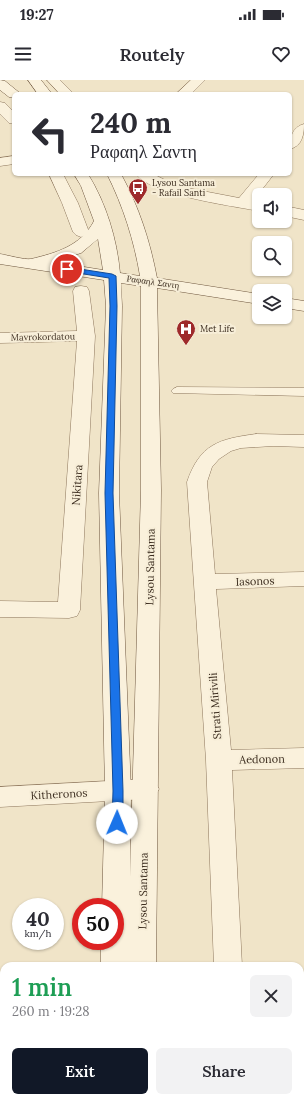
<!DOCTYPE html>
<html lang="en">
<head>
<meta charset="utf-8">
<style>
  :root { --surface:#fff; --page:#f2f2f3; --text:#2b2b33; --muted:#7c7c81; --accent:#111827 }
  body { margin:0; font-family:Lora,serif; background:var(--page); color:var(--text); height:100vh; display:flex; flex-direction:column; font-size:15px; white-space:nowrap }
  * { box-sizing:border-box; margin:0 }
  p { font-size:13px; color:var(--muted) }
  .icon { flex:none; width:22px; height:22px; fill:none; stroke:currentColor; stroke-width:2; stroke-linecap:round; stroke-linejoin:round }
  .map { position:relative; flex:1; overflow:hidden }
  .side { position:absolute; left:0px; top:882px; width:304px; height:140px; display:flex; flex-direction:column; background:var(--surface); border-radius:12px 12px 0 0; box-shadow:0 1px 3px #0004 }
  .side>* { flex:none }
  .banner { position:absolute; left:12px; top:12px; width:280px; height:84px; border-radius:6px; box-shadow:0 1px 3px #0004; background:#fff; color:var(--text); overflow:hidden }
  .fabs { position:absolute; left:252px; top:108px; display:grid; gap:8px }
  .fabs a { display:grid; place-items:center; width:40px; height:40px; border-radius:6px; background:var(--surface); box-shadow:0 1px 3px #0004; font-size:20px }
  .speed { position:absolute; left:12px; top:818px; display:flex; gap:8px; font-size:20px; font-weight:700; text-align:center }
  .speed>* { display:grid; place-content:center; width:52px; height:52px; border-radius:50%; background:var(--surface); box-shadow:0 1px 3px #0004; line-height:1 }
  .speed small { font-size:10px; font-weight:400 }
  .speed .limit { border:6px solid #d22; background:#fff; color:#111 }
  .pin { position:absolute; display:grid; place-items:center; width:34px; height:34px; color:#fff; margin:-17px; border:2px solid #fff; border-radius:50%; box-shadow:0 1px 4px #0007 }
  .me { position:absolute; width:44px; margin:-22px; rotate:1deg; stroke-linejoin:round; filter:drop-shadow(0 0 3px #0008) }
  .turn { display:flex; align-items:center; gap:14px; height:84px; padding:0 12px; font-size:18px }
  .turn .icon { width:52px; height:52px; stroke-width:2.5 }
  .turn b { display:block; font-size:28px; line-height:34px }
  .round { display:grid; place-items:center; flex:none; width:42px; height:42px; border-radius:6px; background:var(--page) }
  .overview { display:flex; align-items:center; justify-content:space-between; height:68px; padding:0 12px }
  h1 { font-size:24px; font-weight:600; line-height:30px; color:#1e9e55 }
  .cta { display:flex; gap:8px; margin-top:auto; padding:8px 12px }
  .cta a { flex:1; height:46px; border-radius:6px; background:var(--accent); color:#fff; font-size:16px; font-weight:600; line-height:46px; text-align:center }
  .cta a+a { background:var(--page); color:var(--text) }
  .status { display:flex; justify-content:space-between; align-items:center; height:28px; padding:0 20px; background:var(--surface); direction:ltr }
  .status svg { height:11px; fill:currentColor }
  header { display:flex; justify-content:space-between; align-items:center; height:52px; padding:0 12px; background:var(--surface); font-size:18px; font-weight:600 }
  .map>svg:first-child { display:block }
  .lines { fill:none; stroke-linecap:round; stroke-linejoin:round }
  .lane-casing { stroke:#8d765c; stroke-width:1 }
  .street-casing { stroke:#8d765c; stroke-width:1 }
  .secondary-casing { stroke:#6f573f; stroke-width:1 }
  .lane { fill:#faf1dc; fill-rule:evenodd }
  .street { fill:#faf1dc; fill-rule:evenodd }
  .secondary { fill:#faf1dc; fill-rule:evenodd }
  .route { fill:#1a73e8; stroke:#114b97 }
  .labels { text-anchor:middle; stroke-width:4; stroke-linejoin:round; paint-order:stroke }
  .far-poi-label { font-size:9px; fill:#3d2e20; stroke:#f7eed8; text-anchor:start }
  .far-street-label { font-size:9px; fill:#3d2e20; stroke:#f7eed8 }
  .street-label { font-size:11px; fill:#3d2e20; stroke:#f7eed8 }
</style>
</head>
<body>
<div class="status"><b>19:27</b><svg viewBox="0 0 49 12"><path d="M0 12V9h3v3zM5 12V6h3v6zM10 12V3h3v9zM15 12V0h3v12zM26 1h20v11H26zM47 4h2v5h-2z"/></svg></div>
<header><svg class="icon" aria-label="menu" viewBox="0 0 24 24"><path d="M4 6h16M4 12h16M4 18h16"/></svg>Routely<svg class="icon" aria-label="heart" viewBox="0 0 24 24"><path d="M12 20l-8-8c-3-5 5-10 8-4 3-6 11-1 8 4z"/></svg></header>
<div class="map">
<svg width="304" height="1022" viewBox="0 0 304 1022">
  <rect width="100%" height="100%" fill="#f0e4c8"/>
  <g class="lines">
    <!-- lane casing -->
    <g class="lane-casing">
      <path id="lane" d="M177,307L304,308V316L173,313L171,311L173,309Z"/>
    </g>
    <!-- street casing -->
    <g class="street-casing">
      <path id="street" d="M47,0H60L74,14H60Z
        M191,0H205L191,14H176Z
        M0,22L5,23L14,32V44L9,43L0,34Z
        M304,44C304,55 302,66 290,69C290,58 292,47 304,44Z
        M14,76V84L0,86V78Z
        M49,94H63L78,123L89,152L86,155L81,157L76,155L73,152L62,123Z
        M136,94H153L171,103L187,108L239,118L259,94H274L253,121H259V131C233,126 150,115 136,94Z
        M285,126L304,130V140L285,136Z
        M81,206L87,207L89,211L95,256L80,530L77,536L69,538L0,537V521L58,522L77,261L0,263V253L77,251L73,211L75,207Z
        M256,354L304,355V367L273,366L241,368L231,371L219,379L212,387L207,402L215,494L304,492V506L216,509L231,670L304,668V688L232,690L242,886H214L206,680L187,402C200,364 219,359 256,354Z
        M146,699L155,702L159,709L155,716L146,719L0,727V707Z
        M300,954H304V982H300Z
        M0,985L4,987V1017L0,1015Z
        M4,1018H37L39,1022H6Z
        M218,1018H250V1022H218Z"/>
    </g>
    <!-- secondary casing -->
    <g class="secondary-casing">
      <path id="secondary" d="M0,0L5,1L21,14H14V18L9,17L0,10Z
        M28,0H41L52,14H38Z
        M74,94H88C106,123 117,159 120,193L140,196C134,160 123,126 107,94H121C139,127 150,161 157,198L259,214V224L157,208L161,410L156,886H101V861H115V827H102L105,711L99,413L106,226L104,200L0,184V174C7,175 24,180 31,179C56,173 81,166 94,141L81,106ZM98,159L103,190L53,182L81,173ZM121,203L141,206V410L130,797L131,711L119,413L122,226Z
        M285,218L304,221V231L285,228Z
        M96,1018H157V1022H96Z"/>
    </g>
    <!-- lane -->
    <use href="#lane" class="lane"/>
    <!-- street -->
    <use href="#street" class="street"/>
    <!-- secondary -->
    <use href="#secondary" class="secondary"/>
  </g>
  <!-- route -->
  <path class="route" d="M67,187L112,194L116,196L117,226L113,413L123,711V743L121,746L117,747L114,746L112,743L113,711L105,413L110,226L109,198L65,191V188Z"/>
  <!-- icons -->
  <defs>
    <g id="bus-pin" transform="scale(1)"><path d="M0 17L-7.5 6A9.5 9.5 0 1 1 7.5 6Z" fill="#9e2a2b" stroke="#f7eed8"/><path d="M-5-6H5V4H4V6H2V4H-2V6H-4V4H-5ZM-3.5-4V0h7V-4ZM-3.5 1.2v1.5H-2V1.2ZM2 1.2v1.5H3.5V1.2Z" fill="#fff"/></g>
    <g id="hospital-pin" transform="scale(1)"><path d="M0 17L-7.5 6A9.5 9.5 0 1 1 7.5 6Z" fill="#9e2a2b" stroke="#f7eed8"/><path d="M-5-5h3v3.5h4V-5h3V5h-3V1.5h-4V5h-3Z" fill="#fff"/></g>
  </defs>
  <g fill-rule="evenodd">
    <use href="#bus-pin" x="138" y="108"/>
    <use href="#hospital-pin" x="186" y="249"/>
  </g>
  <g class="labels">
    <!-- far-poi labels -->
    <g class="far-poi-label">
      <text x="152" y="106">Lysou Santama<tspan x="152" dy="10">- Rafail Santi</tspan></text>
      <text x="200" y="252">Met Life</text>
    </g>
    <!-- far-street labels -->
    <g class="far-street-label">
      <text transform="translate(153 202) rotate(8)" y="3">Ραφαηλ Σαντη</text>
      <text transform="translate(43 257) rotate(-1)" y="3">Mavrokordatou</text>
    </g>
    <!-- street labels -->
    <g class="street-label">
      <text transform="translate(77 405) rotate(-86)" y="4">Nikitara</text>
      <text transform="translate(150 487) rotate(-89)" y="4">Lysou Santama</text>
      <text transform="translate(255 501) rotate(-2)" y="4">Iasonos</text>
      <text transform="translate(215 626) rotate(-94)" y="4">Strati Mirivili</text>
      <text transform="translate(262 679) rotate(-1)" y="4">Aedonon</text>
      <text transform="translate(59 714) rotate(-3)" y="4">Kitheronos</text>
      <text transform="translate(143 811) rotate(-89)" y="4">Lysou Santama</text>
    </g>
  </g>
</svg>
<div class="fabs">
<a><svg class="icon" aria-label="sound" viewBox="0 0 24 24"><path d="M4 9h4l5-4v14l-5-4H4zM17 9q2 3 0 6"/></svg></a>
<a><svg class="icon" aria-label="search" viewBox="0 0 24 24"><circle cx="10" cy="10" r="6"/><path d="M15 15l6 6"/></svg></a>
<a><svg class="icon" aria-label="layers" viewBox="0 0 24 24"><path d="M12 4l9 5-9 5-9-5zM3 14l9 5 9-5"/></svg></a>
</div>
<div class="speed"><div>40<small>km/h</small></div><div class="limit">50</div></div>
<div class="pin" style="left:67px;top:189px;background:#d93025"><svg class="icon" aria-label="arrive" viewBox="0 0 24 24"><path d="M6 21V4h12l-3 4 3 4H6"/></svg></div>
<svg class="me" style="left:117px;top:743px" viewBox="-20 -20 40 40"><circle r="19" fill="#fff"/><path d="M0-13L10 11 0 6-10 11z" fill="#1a73e8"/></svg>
<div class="banner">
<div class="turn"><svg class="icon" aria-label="left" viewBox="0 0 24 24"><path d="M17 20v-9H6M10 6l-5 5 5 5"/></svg><div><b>240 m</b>Ραφαηλ Σαντη</div></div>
</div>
<section class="side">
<div class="overview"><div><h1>1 min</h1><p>260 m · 19:28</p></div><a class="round"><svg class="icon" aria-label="close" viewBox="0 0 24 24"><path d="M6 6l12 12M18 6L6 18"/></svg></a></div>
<div class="cta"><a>Exit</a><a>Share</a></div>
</section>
</div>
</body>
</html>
